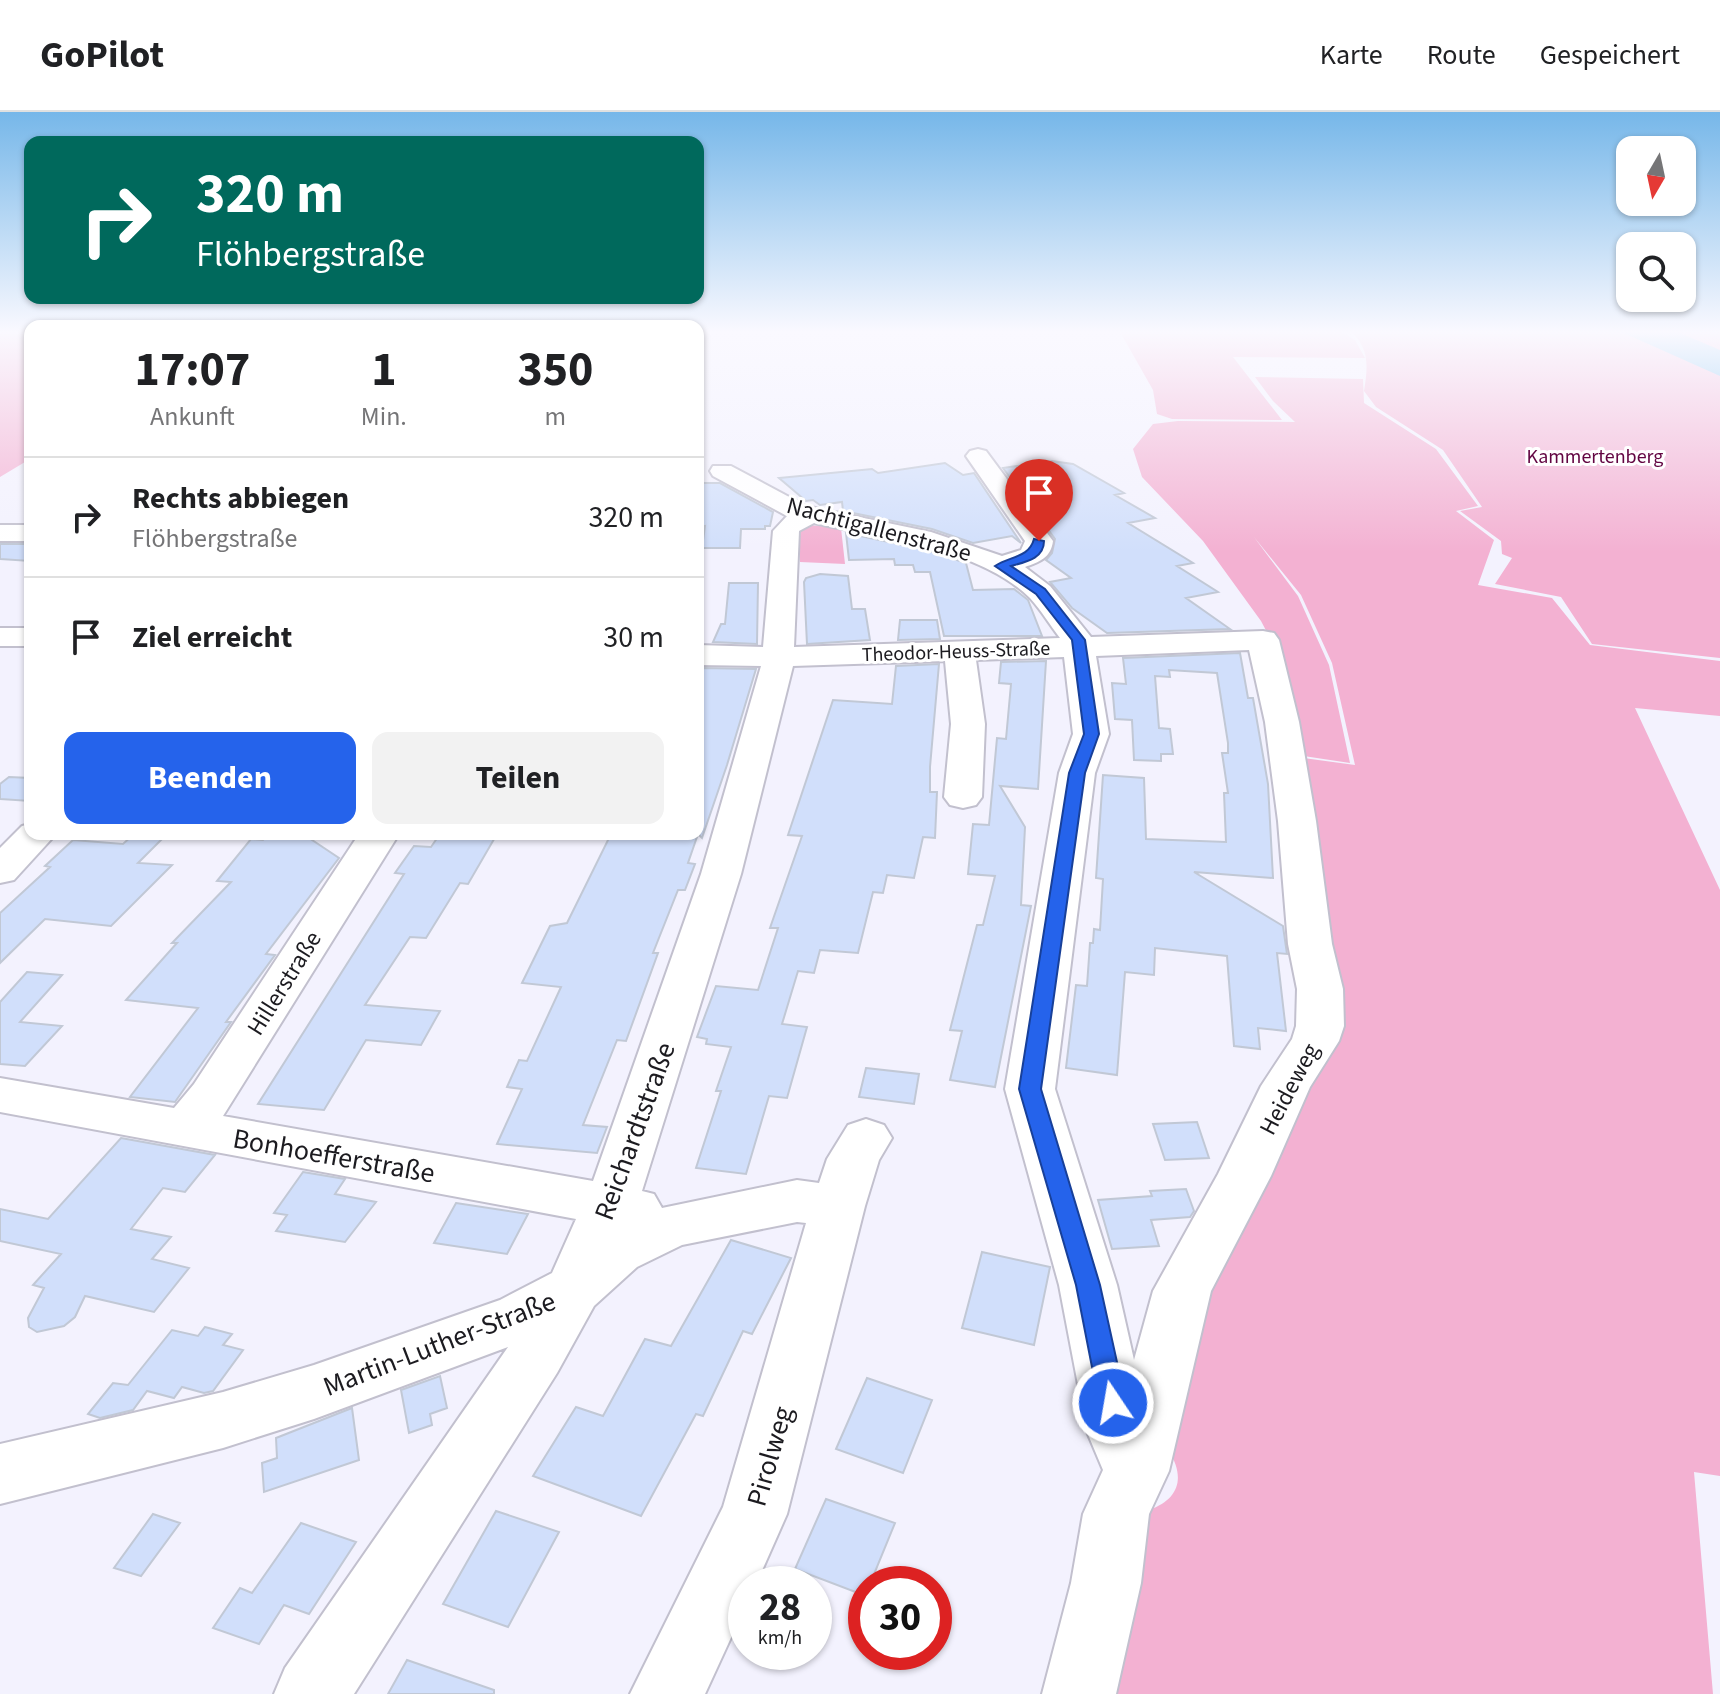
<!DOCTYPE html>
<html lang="de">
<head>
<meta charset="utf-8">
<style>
  :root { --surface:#fff; --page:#f2f2f2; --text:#202124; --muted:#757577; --line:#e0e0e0; --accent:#2563eb }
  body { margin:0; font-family:"Source Sans 3",sans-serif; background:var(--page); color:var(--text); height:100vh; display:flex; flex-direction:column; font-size:30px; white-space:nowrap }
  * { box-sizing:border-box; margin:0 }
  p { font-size:26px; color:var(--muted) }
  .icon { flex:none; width:44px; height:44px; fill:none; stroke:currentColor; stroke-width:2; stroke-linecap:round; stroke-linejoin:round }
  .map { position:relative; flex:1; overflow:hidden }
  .side { position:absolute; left:24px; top:208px; width:680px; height:520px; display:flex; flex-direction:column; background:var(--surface); border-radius:16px; box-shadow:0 2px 6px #0004 }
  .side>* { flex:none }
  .banner { position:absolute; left:24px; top:24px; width:680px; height:168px; border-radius:16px; box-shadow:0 2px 6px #0004; background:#00695c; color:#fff; overflow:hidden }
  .needle { width:52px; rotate:189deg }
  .tools { position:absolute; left:1616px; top:24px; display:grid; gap:16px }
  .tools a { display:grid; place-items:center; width:80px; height:80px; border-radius:16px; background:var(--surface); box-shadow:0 2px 6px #0004; font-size:40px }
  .speed { position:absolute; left:728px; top:1454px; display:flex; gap:16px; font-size:40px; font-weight:700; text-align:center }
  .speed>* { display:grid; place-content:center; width:104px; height:104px; border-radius:50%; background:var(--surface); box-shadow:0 2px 6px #0004; line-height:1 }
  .speed small { font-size:20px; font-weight:400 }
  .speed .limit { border:12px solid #d22; background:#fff; color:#111 }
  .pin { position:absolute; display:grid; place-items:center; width:68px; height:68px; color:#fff; margin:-82px -34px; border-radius:50% 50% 50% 0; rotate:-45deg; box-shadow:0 0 8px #0007 }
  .pin .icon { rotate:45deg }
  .me { position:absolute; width:88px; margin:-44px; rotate:348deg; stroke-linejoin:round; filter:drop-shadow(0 0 6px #0008) }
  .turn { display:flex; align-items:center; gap:28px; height:168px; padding:0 40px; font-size:36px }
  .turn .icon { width:104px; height:104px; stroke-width:2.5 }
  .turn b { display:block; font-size:56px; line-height:68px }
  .eta { display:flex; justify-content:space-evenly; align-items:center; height:136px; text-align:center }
  .eta b { font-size:48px; font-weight:700; line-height:56px }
  .action { display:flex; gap:16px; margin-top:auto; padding:16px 40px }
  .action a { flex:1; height:92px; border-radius:16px; background:var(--accent); color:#fff; font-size:32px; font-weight:700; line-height:92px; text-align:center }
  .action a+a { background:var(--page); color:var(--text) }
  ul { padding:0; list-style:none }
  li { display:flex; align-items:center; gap:24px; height:120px; padding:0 40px; border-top:2px solid var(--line) }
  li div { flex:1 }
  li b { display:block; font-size:30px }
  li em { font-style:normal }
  header { display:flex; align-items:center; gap:48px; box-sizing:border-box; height:112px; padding:0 40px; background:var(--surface); border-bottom:2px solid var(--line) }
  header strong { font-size:38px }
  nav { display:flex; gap:44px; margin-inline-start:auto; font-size:28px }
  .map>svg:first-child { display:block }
  .green { fill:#f3b1d2 }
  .water { fill:#6bbbea }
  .building { fill:#d1dffb; stroke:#c1c8d5; stroke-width:2 }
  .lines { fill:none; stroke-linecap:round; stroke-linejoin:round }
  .minor-casing { stroke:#c2c0ce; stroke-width:4 }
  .minor { fill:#fff; fill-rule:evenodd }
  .route { fill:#2563eb; stroke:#184099; stroke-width:2 }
  .labels { text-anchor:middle; stroke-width:6; stroke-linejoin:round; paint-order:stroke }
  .far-park-label { font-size:20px; fill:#620542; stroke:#fff }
  .far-street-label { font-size:20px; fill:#1c1b20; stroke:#fff }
  .street-label { font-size:24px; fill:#1c1b20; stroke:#fff }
  .near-street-label { font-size:28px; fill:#1c1b20; stroke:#fff }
</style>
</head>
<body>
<header>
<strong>GoPilot</strong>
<nav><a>Karte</a><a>Route</a><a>Gespeichert</a></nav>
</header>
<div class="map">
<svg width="1720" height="1582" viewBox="0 0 1720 1582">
  <rect width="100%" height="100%" fill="#f3f2fe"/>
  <!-- green -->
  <path class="green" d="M0,218H30V347L0,365Z
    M1119,218H1339L1355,228L1365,246L1233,245L1282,308L1172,307L1157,302L1153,278Z
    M1349,218H1720V546L1592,532L1561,485L1495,472L1512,446L1502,442L1501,429L1460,399L1482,395L1443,338L1376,295L1364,279C1368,255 1370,235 1349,218Z
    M1255,265L1363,267L1364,291L1436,337L1478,394L1456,399L1494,428L1478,473L1552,486L1590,533L1720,549V604L1635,596L1720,778V1364L1694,1360L1713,1582H1089L1149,1398C1180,1387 1185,1365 1169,1339L1190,1182L1306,969L1296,645L1355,653L1332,551L1301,483L1254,425L1298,484L1329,553L1350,651L1297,643L1271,528L1261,509L1203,429L1142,365L1133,337L1153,312L1178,309L1295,310L1273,289Z
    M809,413L841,416L845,452L800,450L798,420Z"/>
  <!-- water -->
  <path class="water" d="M1617,218H1673L1720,238V264Z"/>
  <!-- building -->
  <path class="building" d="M1052,349L1073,352L1124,381L1115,383L1155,406L1128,411L1193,451L1177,454L1218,480L1186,486L1230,517L1107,521L1072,496L1050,470L1071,466L1046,448L1052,441L1055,427L1003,356Z
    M945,351L963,363L974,361L1021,431L1012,424L973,431L932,417L843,399L842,390L820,393L813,388L806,389L779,366L872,357L878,361Z
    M698,371H720L773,400L770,414H765V417H741L740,436H702L705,414L698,415Z
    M846,421L927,438L966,451L973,478L1014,477L1028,488L1042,524H944L930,460H915L913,453H895L894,447L849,448Z
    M0,432H30V449L0,447Z
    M820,462L848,464L852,497H865L870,528L807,532L804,470L806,466Z
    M729,471H758L757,532L713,530L721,512H725Z
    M900,508H937L940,527L898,528Z
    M1240,541L1248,586H1253L1268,672L1273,766L1194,760L1283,814L1287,842L1277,841L1286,919L1258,916L1260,937L1234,934L1227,844L1155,836L1154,863L1125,860L1117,963L1066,956L1076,873L1087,874L1090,831H1093L1094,817L1100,818L1103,767L1096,766L1103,663L1144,666L1146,727L1226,730L1224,681H1228L1222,641H1228V631L1217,561L1169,558L1170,565L1155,564L1159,616L1170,617L1173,642H1161V649L1134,648L1132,608L1115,607L1112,571L1126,572L1123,546Z
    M1046,549L1038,677L1000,674L1025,715L1021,793L1031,794L995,975L950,968L962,919L950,918L977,813H983L995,764L968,762L973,712L989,713L997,626L1006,627L1011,572L999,571L1001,550Z
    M939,552L930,655V680H937L935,726L923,725L914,766L887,763L883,781L873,780L858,841L820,838L814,861L798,859L782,912L807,915L787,986L769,984L746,1062L696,1056L721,979H716L731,935L706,932L707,927L697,925L716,874L758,878L778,816H770L802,724L788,723L833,588L892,592L896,554Z
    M703,556L756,557L727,653L702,726L698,722L688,751L695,752L685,778H678L653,841H658L626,929L617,928L583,1013L607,1015L597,1041L497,1032L522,977L507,975L519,948L527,949L561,875L522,871L550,814L567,811L611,722H698V567Z
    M9,665L30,666V689L0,687V672Z
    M134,722H167L138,751L172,753L111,814L45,807L0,851V801L50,755L45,754L73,728L123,732Z
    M268,722H303L339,746L266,842L275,843L226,910H231L175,990L130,985L198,896L126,888L177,831H172L231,770L217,769L251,727L263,728Z
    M440,722H497L468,772L460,771L426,826L410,825L365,893L440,899L421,933L366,928L324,998L258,992L404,762L395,761L414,734L431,735Z
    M27,860L62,863L20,910L62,914L25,954L0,952V890Z
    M866,956L919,962L914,992L859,985Z
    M1197,1010L1209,1046L1165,1048L1153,1012Z
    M121,1026L215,1043L185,1080L163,1076L131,1117L171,1125L152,1147L189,1156L154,1200L85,1184L75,1205L64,1214L37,1220L29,1215L28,1206L44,1176L33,1173L61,1142L0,1129V1097L48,1107Z
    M303,1060L345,1067L335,1082L376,1090L345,1130L276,1119L287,1103L274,1101Z
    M1186,1077L1194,1099L1190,1105L1151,1108L1159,1134L1112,1137L1098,1088L1152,1084L1150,1079Z
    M456,1091L528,1102L507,1142L434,1131Z
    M731,1128L791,1146L752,1222L743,1219L703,1304L696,1302L641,1404L533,1364L576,1295L603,1304L645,1227L671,1234Z
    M982,1140L1050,1155L1034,1233L962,1216Z
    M205,1215L232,1222L223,1233L243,1238L213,1279L204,1281L182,1275L174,1286L147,1279L133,1298L100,1306L88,1302L113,1271L128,1273L172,1218L198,1224Z
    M440,1264L447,1296L430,1302L432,1313L409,1321L401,1278Z
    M867,1266L932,1288L903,1361L836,1337Z
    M352,1296L359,1348L264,1380L262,1351L277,1346L276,1326Z
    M826,1387L895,1411L870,1472H866V1484L795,1457Z
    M496,1399L559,1420L508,1515L443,1492Z
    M153,1402L180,1411L141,1464L114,1456Z
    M301,1411L356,1430L309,1502L284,1493L259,1532L213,1516L240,1476L252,1481Z
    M407,1548L494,1578V1582H388Z"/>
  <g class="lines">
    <!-- minor casing -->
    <g class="minor-casing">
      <path id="minor" d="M978,337L986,339L1053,429C1051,446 1039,450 1025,455L1050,474L1091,525L1263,519L1274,521L1279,528L1299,610L1316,709L1332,832L1343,877L1344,914L1339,929L1310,975L1271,1064L1211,1179L1169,1359L1149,1402L1141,1471L1116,1582H1042L1071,1471L1083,1402L1103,1358L1087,1320L1059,1173L1005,977L1059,661L1073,622L1064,545L976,548L985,612L982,685L976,693L963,696L950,693L944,685L951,612L945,549L793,554L741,762L642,1079L654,1082L662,1096L797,1068L819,1071L827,1047L848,1013L866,1007L884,1013L892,1026L879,1048L865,1094L787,1402L756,1472H746V1493L705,1582H630L723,1395L806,1111L797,1110L682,1133L637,1155L594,1194L557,1261L354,1582H274L285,1556L508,1235L314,1307L223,1336L0,1392V1332L223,1280L314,1253L500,1188L552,1161L576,1107L0,1000V966L174,996L194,972L359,722H399L223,1004L593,1069L701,762L761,554L698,553V533L763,535L773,419L787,404L713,364L710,359L713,354H731L806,394L931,420L1002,444L1021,438L1025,429L966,344L970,339ZM814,411C881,426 979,436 1030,486C1041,498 1050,513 1060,526L794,535L799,419ZM1249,538L1265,610L1278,709L1288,832L1297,877L1296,914L1292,927L1261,974L1218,1062L1153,1179L1134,1248L1117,1173L1055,977L1095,661L1109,622L1096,544Z
        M0,413H30V429H0Z
        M0,516H30V534H0Z
        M30,712V722H56L14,768L0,771V736L22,714Z"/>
    </g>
    <!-- minor -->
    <use href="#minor" class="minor"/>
  </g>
  <!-- sky -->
  <linearGradient id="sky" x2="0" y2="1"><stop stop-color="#76b7e9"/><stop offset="0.5" stop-color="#faf9ff"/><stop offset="1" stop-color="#faf9ff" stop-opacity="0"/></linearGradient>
  <rect width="1720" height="440" fill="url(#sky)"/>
  <!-- route -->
  <path class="route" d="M1034,427L1044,429C1044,447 1025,450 1011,454L1045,477L1085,528L1099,622L1085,661L1041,977L1100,1173L1126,1291L1122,1299L1113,1302L1103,1299L1099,1291L1076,1173L1019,977L1069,661L1084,622L1072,528L1036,482L995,454C1010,444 1029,446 1034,427Z"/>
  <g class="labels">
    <!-- far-park labels -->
    <g class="far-park-label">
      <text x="1595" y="351">Kammertenberg</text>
    </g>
    <!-- far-street labels -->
    <g class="far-street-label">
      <text transform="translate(956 539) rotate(-2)" y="7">Theodor-Heuss-Straße</text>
    </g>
    <!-- street labels -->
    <g class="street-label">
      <text transform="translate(879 417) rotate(15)" y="8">Nachtigallenstraße</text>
      <text transform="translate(284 871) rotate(-58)" y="8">Hillerstraße</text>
      <text transform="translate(1289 977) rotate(-62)" y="8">Heideweg</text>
    </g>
    <!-- near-street labels -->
    <g class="near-street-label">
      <text transform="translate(634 1019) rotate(-70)" y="10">Reichardtstraße</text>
      <text transform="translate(334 1043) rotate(10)" y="10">Bonhoefferstraße</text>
      <text transform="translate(439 1231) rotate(-21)" y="10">Martin-Luther-Straße</text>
      <text transform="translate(769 1344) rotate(-74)" y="10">Pirolweg</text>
    </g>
  </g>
</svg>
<div class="tools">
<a><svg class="needle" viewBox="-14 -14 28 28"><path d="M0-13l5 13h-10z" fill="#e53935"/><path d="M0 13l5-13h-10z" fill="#757577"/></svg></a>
<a><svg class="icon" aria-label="search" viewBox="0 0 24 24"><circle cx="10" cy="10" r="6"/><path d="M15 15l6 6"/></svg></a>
</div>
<div class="speed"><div>28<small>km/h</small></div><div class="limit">30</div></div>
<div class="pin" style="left:1039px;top:429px;background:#d93025"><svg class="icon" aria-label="arrive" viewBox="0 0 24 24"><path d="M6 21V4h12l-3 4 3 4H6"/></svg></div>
<svg class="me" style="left:1113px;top:1291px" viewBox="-20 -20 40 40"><circle r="17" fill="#2563eb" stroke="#fff" stroke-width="3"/><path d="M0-11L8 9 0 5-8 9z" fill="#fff"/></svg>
<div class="banner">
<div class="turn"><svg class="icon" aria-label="right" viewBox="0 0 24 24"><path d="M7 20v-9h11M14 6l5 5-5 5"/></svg><div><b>320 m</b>Flöhbergstraße</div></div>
</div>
<section class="side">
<div class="eta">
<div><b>17:07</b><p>Ankunft</p></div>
<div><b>1</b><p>Min.</p></div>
<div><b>350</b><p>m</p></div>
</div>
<ul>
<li><svg class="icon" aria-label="right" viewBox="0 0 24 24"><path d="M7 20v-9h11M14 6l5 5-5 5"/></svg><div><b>Rechts abbiegen</b><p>Flöhbergstraße</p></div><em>320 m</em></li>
<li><svg class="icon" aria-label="arrive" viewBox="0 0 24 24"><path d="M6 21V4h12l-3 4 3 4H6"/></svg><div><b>Ziel erreicht</b></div><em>30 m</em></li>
</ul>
<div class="action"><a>Beenden</a><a>Teilen</a></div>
</section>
</div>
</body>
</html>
